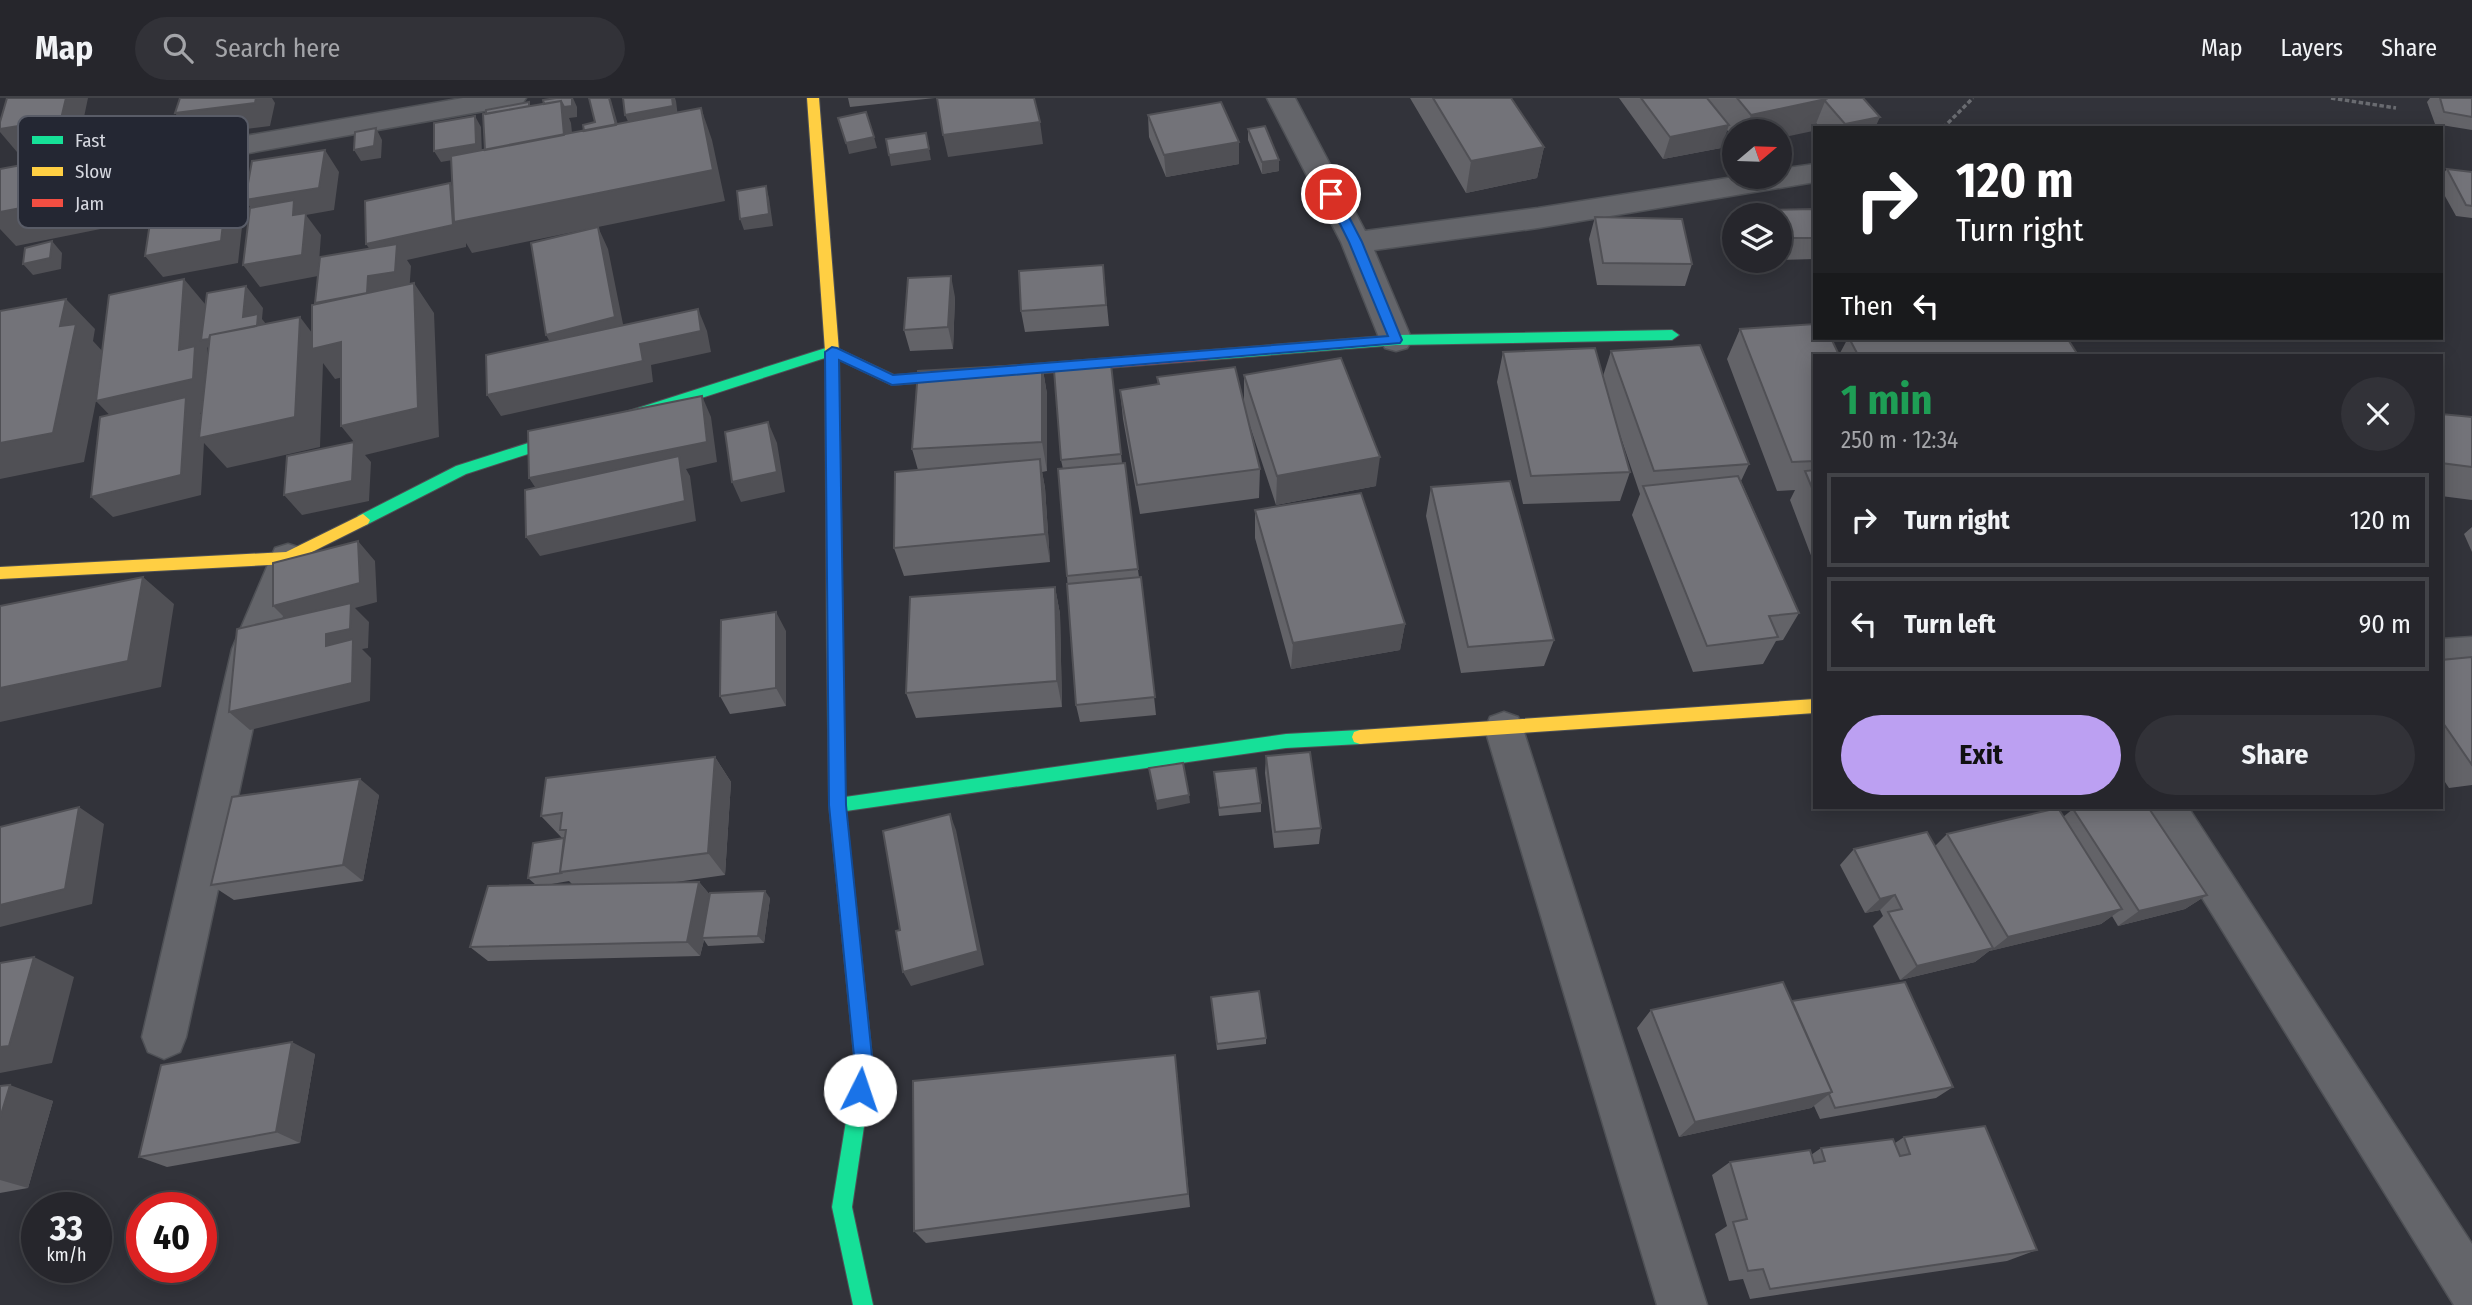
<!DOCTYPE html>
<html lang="en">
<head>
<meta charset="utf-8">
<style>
  :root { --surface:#26262c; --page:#323238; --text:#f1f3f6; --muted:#a4a5a9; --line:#424348; --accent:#bca0f2 }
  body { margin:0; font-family:"Fira Sans Condensed",sans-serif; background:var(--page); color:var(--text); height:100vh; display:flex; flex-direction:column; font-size:26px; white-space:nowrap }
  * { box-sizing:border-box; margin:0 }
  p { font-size:23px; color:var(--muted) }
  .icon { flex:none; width:38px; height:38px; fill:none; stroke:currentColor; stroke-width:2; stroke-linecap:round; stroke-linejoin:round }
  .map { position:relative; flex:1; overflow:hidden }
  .panel { position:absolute; left:1813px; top:256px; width:630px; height:455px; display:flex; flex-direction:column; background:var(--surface); border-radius:0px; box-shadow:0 4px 18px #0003,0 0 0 2px var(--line) }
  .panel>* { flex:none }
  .banner { position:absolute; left:1813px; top:28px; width:630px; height:214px; border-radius:0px; box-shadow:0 4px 18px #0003,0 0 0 2px var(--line); background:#202124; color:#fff; overflow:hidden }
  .needle { width:46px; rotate:71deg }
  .tools { position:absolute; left:1722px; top:21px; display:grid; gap:14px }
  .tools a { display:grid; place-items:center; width:70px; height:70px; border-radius:50%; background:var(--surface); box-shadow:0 4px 18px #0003,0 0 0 2px var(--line); font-size:35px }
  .speed { position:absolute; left:21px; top:1094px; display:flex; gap:14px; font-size:35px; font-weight:700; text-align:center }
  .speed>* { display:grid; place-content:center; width:91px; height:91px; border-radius:50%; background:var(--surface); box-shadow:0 4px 18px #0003,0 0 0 2px var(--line); line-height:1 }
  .speed small { font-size:18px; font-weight:400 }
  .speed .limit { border:10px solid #d22; background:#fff; color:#111 }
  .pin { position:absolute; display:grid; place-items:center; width:60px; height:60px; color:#fff; margin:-30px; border:4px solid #fff; border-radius:50%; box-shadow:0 2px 7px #0007 }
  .me { position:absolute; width:77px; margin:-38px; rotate:4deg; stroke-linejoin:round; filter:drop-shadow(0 0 5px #0008) }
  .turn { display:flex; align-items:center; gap:24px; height:147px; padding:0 28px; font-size:32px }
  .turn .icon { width:91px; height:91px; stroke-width:2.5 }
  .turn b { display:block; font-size:49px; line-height:60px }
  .then { display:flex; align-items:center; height:66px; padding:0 28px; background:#0003; gap:14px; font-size:26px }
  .round { display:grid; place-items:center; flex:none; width:74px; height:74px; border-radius:37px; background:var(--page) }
  .head { display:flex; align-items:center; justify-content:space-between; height:119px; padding:0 28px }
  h1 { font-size:42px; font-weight:700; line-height:52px; color:#1e9e55 }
  .action { display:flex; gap:14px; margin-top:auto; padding:14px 28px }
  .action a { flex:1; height:80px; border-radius:42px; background:var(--accent); color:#111; font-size:28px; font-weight:700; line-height:80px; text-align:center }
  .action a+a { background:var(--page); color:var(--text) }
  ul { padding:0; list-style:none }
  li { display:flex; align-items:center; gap:21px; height:94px; margin:0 14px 10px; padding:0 14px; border:4px solid var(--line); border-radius:0px }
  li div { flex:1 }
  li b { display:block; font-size:26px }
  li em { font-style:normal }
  header { display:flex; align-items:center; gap:42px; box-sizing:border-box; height:98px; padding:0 35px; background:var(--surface); border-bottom:2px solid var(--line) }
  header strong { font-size:33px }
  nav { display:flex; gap:38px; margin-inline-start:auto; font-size:24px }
  .search { width:490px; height:63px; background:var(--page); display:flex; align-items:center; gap:18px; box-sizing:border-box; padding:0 24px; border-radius:38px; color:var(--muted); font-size:26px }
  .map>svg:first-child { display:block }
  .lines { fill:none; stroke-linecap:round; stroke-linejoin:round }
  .street-casing { stroke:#4f5156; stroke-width:3 }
  .fast-casing { stroke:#4f5156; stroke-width:2 }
  .slow-casing { stroke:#4f5156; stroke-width:2 }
  .jam-casing { stroke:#4f5156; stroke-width:2 }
  .path { stroke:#696b70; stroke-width:3.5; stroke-dasharray:4.5 2.5; stroke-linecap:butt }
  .street { fill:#64656a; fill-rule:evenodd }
  .fast { fill:#16e098; fill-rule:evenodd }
  .slow { fill:#ffcf43; fill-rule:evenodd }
  .jam { fill:#f24e42; fill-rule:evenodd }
  .wall { fill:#636368; fill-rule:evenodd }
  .shaded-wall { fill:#505055 }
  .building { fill:#737379; stroke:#505055; stroke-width:2 }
  .route { fill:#1a73e8; stroke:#114b97; stroke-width:2 }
  .key { fill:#242733; stroke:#595c67; stroke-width:2 }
  .key-label { font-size:19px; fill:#d6d8e0 }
</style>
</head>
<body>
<header>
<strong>Map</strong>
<div class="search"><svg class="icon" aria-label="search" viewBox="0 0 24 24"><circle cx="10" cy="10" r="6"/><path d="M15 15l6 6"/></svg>Search here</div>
<nav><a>Map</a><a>Layers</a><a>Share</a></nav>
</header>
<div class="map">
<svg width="2472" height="1207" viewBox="0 0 2472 1207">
  <rect width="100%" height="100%" fill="#32333a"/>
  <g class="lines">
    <!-- street casing -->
    <g class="street-casing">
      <path id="street" d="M463,0H526L522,6L512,8L125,77L115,75L111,68L115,61L125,59Z
        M1267,0H1295L1365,133L1538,110L1734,79H1780V71L1815,66V84L1538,130L1374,152L1412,242L1407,250L1396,253L1385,250L1380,242L1341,144Z
        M288,446L301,450L306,460L270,551L186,939L180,954L164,961L148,954L142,939L232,551L275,450Z
        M2472,539V571L2441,573V541Z
        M1504,614L1518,619L1523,631L1707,1207H1657L1485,631L1490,619Z
        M2146,709H2188L2472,1146V1207H2454Z"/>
    </g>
    <!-- fast casing -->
    <g class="fast-casing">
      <path id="fast" d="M1672,232L1679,237L1672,242L1396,247L1209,262L1202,257L1209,252L1396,237Z
        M832,248L894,277L943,273L950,278L943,283L892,287L831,258L466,376L368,426L363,428L356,422L358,418L456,368Z
        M835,554L840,555L843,560L845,699L1286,636L1360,632L1366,634L1368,639L1366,644L1360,646L1286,650L846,713L873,968L852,1109L873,1207H853L832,1109L855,968L829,707L827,560L830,555Z"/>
    </g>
    <!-- slow casing -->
    <g class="slow-casing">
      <path id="slow" d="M807,0H819L839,253L843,560L840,565H830L827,560L825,253Z
        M363,416L370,422L368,426L288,466L0,481V469L286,454Z
        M1815,601V615L1360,646L1354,644L1352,639L1354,634L1360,632Z"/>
    </g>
    <!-- jam casing -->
    <g class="jam-casing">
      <path id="jam" d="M1209,252L1216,257L1209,262L943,283L936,278L943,273Z"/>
    </g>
    <!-- path -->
    <path class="path" d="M2331,0L2396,10
      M1943,30L1973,0"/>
    <!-- street -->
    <use href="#street" class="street"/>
    <!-- fast -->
    <use href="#fast" class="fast"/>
    <!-- slow -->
    <use href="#slow" class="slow"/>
    <!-- jam -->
    <use href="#jam" class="jam"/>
  </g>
  <!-- wall -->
  <path class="wall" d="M848,0H935L850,9Z
    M1410,0H1511L1544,49L1537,80L1466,95Z
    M1619,0H1863L1875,30H1820L1816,25L1813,33H1734V41L1727,32L1721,50L1663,61Z
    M2430,0H2472V32L2435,26L2427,4Z
    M1148,17L1239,44V66L1166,79L1149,39Z
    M1248,31L1279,62V73L1262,76L1248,42Z
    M2447,71L2472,74V120L2456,118L2441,91V78Z
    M1815,111V161L1780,162V117H1754L1756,112Z
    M1595,119L1692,166L1685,188L1597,187L1589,141Z
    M1103,167L1109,228L1025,234L1021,213Z
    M955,199L953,251L910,253L904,232Z
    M1740,231L1815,257V468L1790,402L1795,392L1777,393L1727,261Z
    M1848,240H2067L2078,257H1839Z
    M1611,253L1749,366L1741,383L1799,515L1783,542L1776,543L1763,566L1693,574L1632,417L1640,396L1619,334L1630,374L1620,403L1523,406L1497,284L1503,254L1603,278Z
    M1042,266L1047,296V373L1042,374L1045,390L1050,464L904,478L894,450L918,372L912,351Z
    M1111,266L1122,365L1139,479H1141L1156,617L1080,624L1076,607L1067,478L1063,371L1061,362Z
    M1244,277L1376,388L1276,407L1247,319L1260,371L1259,400L1140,416L1123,321L1120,292L1158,287L1157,279L1244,303Z
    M2441,316L2472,319V402L2441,398Z
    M1431,389L1554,542L1544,568L1461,575L1426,418Z
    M1255,412L1405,526L1400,552L1291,571L1255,440Z
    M2472,429V454L2464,436Z
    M1055,489L1060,516L1062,609L916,620L906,595Z
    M786,533V608L730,616L720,598Z
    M2472,559V687L2449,690L2441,678V562Z
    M1266,658L1321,730L1319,746L1274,750L1265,675Z
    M715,659L731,684L725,777L669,785L699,784L710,797L770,800L764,845L708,848L704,842L700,858L488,863L470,849L536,787L528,780L562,740L541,718ZM569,783L572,786L546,787Z
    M1214,674L1261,705V714L1219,718Z
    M379,697L363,783L234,802L211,787Z
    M2073,711L2207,797L2185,811L2118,828L2112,818L2101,826L1989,853L1975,864L1900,882L1873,828L1883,818L1880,812L1865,815L1840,767L1854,751L1935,748L1947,736L2063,719Z
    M1211,899L1266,940V946L1217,952Z
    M1792,903L1953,989L1936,1000L1820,1021L1814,1008L1811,1010L1679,1039L1637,930L1651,912Z
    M315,956L300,1045L167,1069L139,1059Z
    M1177,974L1190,1109L926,1145L914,1133Z
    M0,988L53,1003L28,1090L0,1095Z
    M1904,1039L2037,1152L2007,1163L1750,1201L1743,1181L1729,1183L1715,1136L1727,1128L1712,1077L1730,1064L1811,1057L1821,1050L1895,1045Z"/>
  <!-- shaded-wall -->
  <path class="shaded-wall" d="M66,0H88L79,43L17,54L0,34V31Z
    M256,0H272L275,5L270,28L191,38L175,15Z
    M572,0H573L577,9V19L569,20L571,25L575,64L497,78L561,3Z
    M609,0H610L611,2L625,52L594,60Z
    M672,0H675L676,3L678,19L630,28L625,17Z
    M1826,1L1813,33L1780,40V33H1746L1751,17Z
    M701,10L712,42L725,103L598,129L608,151L626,241L558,258L546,237L598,129L472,155L466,145V149L407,162L411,168L409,196L315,205L368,178L381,167L366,146L450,85L463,107Z
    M475,18L481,29L482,57L441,64L434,53Z
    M1880,19L1875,30H1843L1845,26Z
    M1040,24L1043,46L948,59L943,37Z
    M1729,27L1721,50L1663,61L1670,39Z
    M376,30L382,42L381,60L361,63L354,52Z
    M926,35L931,62L891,68L889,57Z
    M874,39L877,50L849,56L846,45Z
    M161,41L185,73L180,115L16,148L0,131V114Z
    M1239,44V66L1166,79L1164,57Z
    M1544,49L1537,80L1466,95L1471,63Z
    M325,52L339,74L334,112L306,117L321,137L318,178L260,189L243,167L261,124L245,102L238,165L163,179L145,158L229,74L245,96Z
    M1279,62V73L1262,76V64Z
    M766,88L769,100L773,128L744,132L740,121Z
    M52,143L62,155L61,171L33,177L23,166Z
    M951,178L955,199L953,251L948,229Z
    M184,181L210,212L208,241L253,232L243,219L246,188L263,210L262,221L275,237L274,253L220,263L207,249V262L221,279L220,311L200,315L205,320L204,339L295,319L300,219L322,248L341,244L364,274L335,281L323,265L320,349L227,370L204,345L201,397L113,419L91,399L181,377L185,319L125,333L96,303L84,364L0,381V345L53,335L73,242L60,228L66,201L95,231L93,243L105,256L96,303L193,281L194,269L179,252Z
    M414,185L434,215L439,339L365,357L371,364L369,403L302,417L284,397L354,344L341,328Z
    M698,211L707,233L711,254L651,267L653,284L501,318L487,297L640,246Z
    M1042,266L1047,296V373L1042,344Z
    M702,298L711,319L717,364L686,371L690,378L696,423L540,458L526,439L543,401L529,380Z
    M768,324L777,345L785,394L741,404L732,384Z
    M1380,359L1376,388L1276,407L1277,378Z
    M1040,361L1045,390L1050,464L1045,436Z
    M358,443L375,463L377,504L355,510L369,524L368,550L362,551L371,560L370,603L250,632L229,614L326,548V536L292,527L273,508Z
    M143,479L174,506L161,589L0,624V590Z
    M1055,489L1060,516L1062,609L1057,583Z
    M776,514L786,533V608L776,590Z
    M1405,526L1400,552L1291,571L1293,545Z
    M715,659L731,684L725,777L708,755Z
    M360,681L379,697L363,783L343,767Z
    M1189,697L1190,705L1157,712L1156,703Z
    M79,709L104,726L92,806L0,829V807Z
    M950,716L956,732L984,867L911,888L903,874Z
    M699,784L712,799L702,840L704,842L700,858L687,844Z
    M765,793L770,800L764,845L758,838Z
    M1895,797L1880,812L1865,815L1880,801Z
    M2207,797L2185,811L2118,828L2139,813Z
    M2122,811L2101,826L1990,853L2008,839Z
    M1993,850L1975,864L1900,882L1917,868Z
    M34,859L74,879L52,965L0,975V949Z
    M292,944L315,956L300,1045L276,1034Z
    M10,987L53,1003L28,1090L0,1082V1020Z
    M1832,994L1811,1010L1679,1039L1695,1024Z"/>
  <!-- building -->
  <path class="building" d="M7,0H66L61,21L0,31V24Z
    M180,0H256L255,5L175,15Z
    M556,0H572V8L564,9L561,3L544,6L543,2Z
    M589,0H609L616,27L584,33L583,27L595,24Z
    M623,0H672L673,8L625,17Z
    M937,0H1034L1040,24L943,37Z
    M1433,0H1511L1544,49L1471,63Z
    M1641,0H1707L1729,27L1670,39Z
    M1737,0H1825L1826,1L1751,17Z
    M1825,0H1863L1880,19L1845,26L1825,3L1826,1Z
    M2440,0H2472V19L2444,14Z
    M561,3L564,37L485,52L483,16Z
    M529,4V8L486,16V12Z
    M1221,4L1239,44L1164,57L1148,17Z
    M701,10L713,72L454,124L451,58Z
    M866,14L874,39L846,45L838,20Z
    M475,18L476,46L434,53V25Z
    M1265,28L1279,62L1262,64L1248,31Z
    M376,30L374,48L354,52L355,34Z
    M926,35L929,51L889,57L886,41Z
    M161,41L156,84L0,114V71Z
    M325,52L319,90L245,102L252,63Z
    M2447,71L2472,74V108L2466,107Z
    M229,74L221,143L145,158L154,98L188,92L189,81Z
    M450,85L453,127L366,146L365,103Z
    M766,88L769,116L740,121L737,93Z
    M294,102L293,117L306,115L302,157L243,167L250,110Z
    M1815,111V140H1780V117H1758L1756,112Z
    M1595,119L1682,121L1692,166L1603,165Z
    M598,129L615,219L546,237L531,145Z
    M52,143L50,160L23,166L25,150Z
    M397,146L395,174L368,178L367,195L315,205L320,159Z
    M1103,167L1106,207L1021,213L1019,173Z
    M951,178L948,229L904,232L908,180Z
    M184,181L179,252L195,248L193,281L96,303L109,197Z
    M414,185L418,310L341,328V244L312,251V207Z
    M246,188L243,219L258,216L257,228L210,237L209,241L201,242L207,195Z
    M66,201L60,228L76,226L53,335L0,345V213Z
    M698,211L701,233L640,246L643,263L487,297L486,257Z
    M300,219L295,319L199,340L210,237Z
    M1815,226V240H1831L1839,257H1815V363L1792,364L1740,231Z
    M1849,240H2067L2078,257H1858Z
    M1700,247L1749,366L1654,373L1611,253Z
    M1595,250L1630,374L1531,378L1503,254Z
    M1341,260L1380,359L1277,378L1244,277Z
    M1042,266V344L912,351L918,273Z
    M1111,266L1121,356L1061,362L1054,272Z
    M1235,269L1260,371L1137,387L1120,292L1159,286L1157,279Z
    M702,298L707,344L529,380L528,333Z
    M186,299L181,377L91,399L100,319Z
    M2441,316L2472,319V369L2441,365Z
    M768,324L777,374L732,384L725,334Z
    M354,344L352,383L284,397L287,358Z
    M679,358L685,403L526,439L525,392Z
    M1040,361L1045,436L894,450L895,374Z
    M1125,365L1138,471L1067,478L1058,371Z
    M1815,372V397L1805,373Z
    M1738,378L1799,515L1769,518L1778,539L1707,548L1643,388Z
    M1510,383L1554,542L1468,549L1431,389Z
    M1361,395L1405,526L1293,545L1255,412Z
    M358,443L360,485L273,508V465Z
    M143,479L128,563L0,590V508Z
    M1141,479L1155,599L1076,607L1067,486Z
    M1055,489L1057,583L906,595L910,499Z
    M351,505L350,531L326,536V548L353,541L352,585L229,614L237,531Z
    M776,514V590L720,598L721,522Z
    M2472,559V667L2441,622V562Z
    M1310,654L1321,730L1275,734L1266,658Z
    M715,659L708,755L560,774L566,732H560L562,715L541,718L546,680Z
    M1183,665L1189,697L1156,703L1149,670Z
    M1256,670L1261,705L1219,710L1214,674Z
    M360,681L343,767L211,787L232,699Z
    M79,709L65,791L0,807V729Z
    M2081,709H2148L2207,797L2139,813L2073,711Z
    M2058,710L2122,811L2008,839L1947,736Z
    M950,716L978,853L903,874L896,833L900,832L883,733Z
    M1927,734L1993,850L1917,868L1888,814L1902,811L1895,797L1880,801L1854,751Z
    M564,740L560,774L561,775L528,780L533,745Z
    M699,784L687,844L470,849L488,788Z
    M765,793L758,838L702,840L710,795Z
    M34,859L9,948L0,949V865Z
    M1783,884L1832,994L1695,1024L1651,912Z
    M1905,884L1953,989L1835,1010L1829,996L1832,994L1792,903Z
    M1259,893L1266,940L1217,946L1211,899Z
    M292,944L276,1034L139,1059L161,967Z
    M1175,957L1188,1096L914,1133L913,983Z
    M10,987L0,1020V988Z
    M1985,1028L2037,1152L1770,1191L1763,1171L1748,1173L1733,1124L1747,1121L1730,1064L1810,1052L1814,1065L1825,1063L1821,1050L1893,1041L1900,1058L1910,1056L1904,1039Z"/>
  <!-- route -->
  <path class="route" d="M1331,92L1337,96L1362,144L1402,242L1400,245L892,287L839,262L846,707L873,968L867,998L860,1001L854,998L851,992L855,968L829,707L825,254L832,249L837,250L893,277L1388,238L1349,144L1325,96Z"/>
  <!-- legend -->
  <rect x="18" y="18" width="230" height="112" rx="10" class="key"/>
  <rect x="32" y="38" width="31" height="8" fill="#16e098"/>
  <rect x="32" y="69" width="31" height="9" fill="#ffcf43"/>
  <rect x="32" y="101" width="31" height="8" fill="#f24e42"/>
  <g class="key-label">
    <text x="75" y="49">Fast</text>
    <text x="75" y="80">Slow</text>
    <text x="75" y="112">Jam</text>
  </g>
</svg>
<div class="tools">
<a><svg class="needle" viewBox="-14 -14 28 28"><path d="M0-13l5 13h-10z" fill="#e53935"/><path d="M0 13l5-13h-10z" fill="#a4a5a9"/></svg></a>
<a><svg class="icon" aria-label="layers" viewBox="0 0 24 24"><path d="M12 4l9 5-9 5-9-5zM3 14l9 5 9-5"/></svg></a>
</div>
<div class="speed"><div>33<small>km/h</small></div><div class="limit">40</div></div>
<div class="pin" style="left:1331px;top:96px;background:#d93025"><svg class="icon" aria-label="arrive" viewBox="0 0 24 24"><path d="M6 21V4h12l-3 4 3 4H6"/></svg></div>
<svg class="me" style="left:860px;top:992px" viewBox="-20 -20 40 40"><circle r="19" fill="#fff"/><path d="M0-13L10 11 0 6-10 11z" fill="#1a73e8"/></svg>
<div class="banner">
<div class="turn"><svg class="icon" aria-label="right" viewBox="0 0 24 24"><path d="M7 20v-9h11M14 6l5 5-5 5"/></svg><div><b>120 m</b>Turn right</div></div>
<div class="then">Then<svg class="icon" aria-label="left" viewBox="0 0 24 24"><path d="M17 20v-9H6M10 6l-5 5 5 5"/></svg></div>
</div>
<section class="panel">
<div class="head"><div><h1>1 min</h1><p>250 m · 12:34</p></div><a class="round"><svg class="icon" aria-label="close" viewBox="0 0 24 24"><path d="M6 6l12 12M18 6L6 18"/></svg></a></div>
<ul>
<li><svg class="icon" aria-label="right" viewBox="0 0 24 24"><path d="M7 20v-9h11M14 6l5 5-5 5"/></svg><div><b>Turn right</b></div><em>120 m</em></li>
<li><svg class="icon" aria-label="left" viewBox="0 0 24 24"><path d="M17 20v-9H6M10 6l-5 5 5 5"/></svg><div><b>Turn left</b></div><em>90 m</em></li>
</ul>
<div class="action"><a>Exit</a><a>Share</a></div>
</section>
</div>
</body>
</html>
